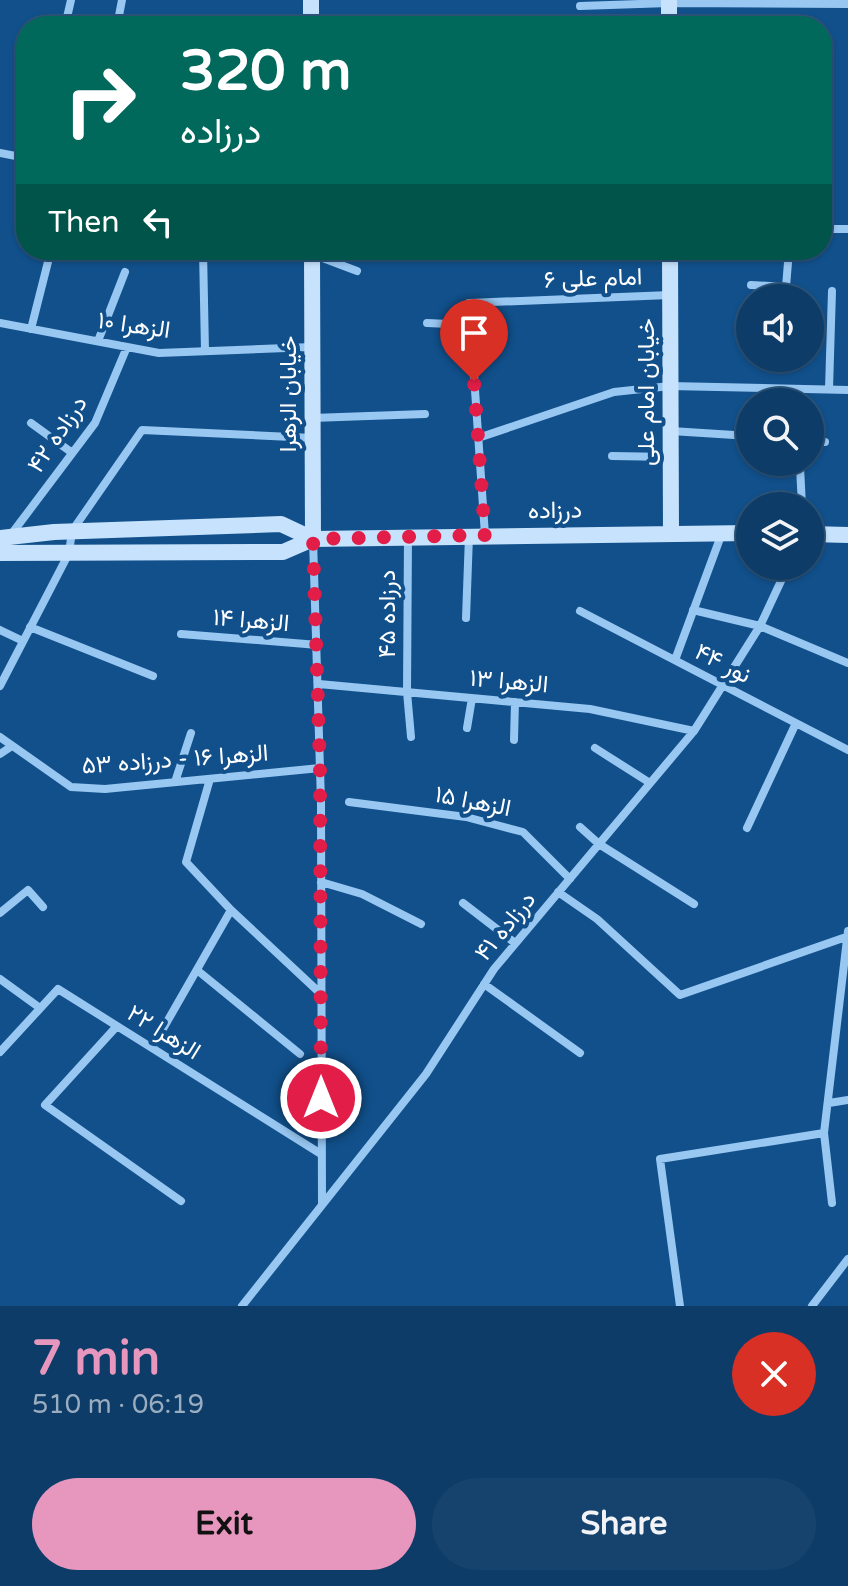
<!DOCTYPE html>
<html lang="en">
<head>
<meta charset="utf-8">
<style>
  :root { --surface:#0d3c68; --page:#16436e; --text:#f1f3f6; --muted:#9aadc0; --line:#2d567c; --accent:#e797bd }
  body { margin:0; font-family:"Varela Round",Vazirmatn,sans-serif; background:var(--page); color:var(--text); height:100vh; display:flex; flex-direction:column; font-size:30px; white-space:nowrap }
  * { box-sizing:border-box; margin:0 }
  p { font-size:26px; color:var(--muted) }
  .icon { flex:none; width:44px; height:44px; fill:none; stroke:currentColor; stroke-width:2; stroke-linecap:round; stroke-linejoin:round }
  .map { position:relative; height:1306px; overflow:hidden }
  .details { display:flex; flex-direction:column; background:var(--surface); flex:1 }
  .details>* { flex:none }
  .banner { position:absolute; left:16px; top:16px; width:816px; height:244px; border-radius:32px; box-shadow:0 2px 6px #0004,0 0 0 2px var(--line); background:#00695c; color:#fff; overflow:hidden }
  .controls { position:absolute; left:736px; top:284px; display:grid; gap:16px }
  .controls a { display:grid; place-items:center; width:88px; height:88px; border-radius:50%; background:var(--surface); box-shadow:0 2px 6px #0004,0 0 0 2px var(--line); font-size:40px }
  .pin { position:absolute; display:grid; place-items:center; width:68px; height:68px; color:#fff; margin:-82px -34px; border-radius:50% 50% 50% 0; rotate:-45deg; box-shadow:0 0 8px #0007 }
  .pin .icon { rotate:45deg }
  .me { position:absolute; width:88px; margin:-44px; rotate:0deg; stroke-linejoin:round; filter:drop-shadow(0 0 6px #0008) }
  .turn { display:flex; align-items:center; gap:28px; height:168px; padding:0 32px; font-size:36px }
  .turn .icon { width:104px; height:104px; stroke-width:2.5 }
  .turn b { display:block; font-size:56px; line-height:68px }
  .then { display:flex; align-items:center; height:76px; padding:0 32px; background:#0003; gap:16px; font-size:30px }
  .round { display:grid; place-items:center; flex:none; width:84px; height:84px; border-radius:42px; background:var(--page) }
  .headline { display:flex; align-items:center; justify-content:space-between; height:136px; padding:0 32px }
  h1 { font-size:48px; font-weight:800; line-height:60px; color:var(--accent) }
  .button { display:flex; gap:16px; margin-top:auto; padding:16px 32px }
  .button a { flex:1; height:92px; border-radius:48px; background:var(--accent); color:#111; font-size:32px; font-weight:800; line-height:92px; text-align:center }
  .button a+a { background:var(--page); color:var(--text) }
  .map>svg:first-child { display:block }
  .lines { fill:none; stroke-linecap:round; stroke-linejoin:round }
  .street { stroke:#98c7f2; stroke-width:8 }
  .secondary { stroke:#c6e2fc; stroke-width:16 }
  .route { stroke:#e11d48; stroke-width:14; stroke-dasharray:0 25.2 }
  .labels { text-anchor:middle; stroke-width:8; stroke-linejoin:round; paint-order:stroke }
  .street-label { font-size:24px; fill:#fff; stroke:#11508b }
</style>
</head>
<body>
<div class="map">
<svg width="848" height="1306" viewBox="0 0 848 1306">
  <rect width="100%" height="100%" fill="#11508b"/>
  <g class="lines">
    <!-- street -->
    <path class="street" d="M580,6L669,3L848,4
      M65,26L71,0
      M117,26L122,0
      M0,153L26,158
      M822,229H848
      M203,250L205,351
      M312,254L357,271
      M203,256L257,255
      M751,285L786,287L789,250
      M0,323L159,353L312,347
      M427,323L470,325
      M31,329L51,250
      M98,341L125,272
      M829,389L832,291
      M312,418L425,414
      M31,423L71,452
      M671,431L750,436
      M478,438L614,392L670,386L848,390
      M810,441L825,442
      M612,456L670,457
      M800,467L802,506
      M485,535L469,303L670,295
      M10,536L95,423L127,347
      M408,536L407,692L411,737
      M313,539L321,802L322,1205
      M693,610L760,626L848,663
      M580,611L848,750
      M466,618L469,536
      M30,627L153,676
      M0,630L23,641
      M181,634L318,645
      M675,660L722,533
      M319,684L590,709L694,731
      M0,686L69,553L72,531L142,430L313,438
      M467,728L472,698
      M0,737L71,787L105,789L320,768
      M514,740L515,702
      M595,748L650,783
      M0,754L12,746
      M175,782L191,733
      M349,802L466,817L523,832L570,879
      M580,827L599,844L694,904
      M747,828L796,723
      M321,882L362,894L421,924
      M558,892L597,919L680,995L846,937
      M463,903L515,943
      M231,910L321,994
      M0,913L28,890L43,907
      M197,970L300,1054
      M0,979L40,1008
      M484,984L580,1053
      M117,1026L45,1105L181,1201
      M152,1048L231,910L186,862L210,779
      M0,1052L58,989L321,1154
      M829,1103L848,1100
      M824,1133L832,1203
      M242,1306L426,1074L494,969L694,731L760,626L788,566
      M680,1306L660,1159L824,1133L848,931
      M812,1306L848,1259"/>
    <!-- secondary -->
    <path class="secondary" d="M311,0V26
      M669,0V26
      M312,250L313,539
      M670,250L671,533
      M810,534L848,535
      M0,538L54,532L281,524L313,539
      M0,553L283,552L313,539L750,533"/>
  </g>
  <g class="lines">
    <!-- route -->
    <path class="route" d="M321,1098L320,768L313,539L485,535L474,381"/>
  </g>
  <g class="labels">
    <!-- street labels -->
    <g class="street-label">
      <text transform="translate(593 278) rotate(-2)" y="8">امام علی ۶</text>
      <text transform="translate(134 325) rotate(8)" y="8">الزهرا ۱۰</text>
      <text transform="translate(646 392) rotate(-90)" y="8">خیابان امام علی</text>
      <text transform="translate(288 394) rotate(-90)" y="8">خیابان الزهرا</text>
      <text transform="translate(57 434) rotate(-56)" y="8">درزاده ۴۲</text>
      <text transform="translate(555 510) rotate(-1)" y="8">درزاده</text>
      <text transform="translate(387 614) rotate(-90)" y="8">درزاده ۴۵</text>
      <text transform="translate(251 620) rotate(5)" y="8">الزهرا ۱۴</text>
      <text transform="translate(723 663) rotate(27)" y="8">نور ۴۴</text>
      <text transform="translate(509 681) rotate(5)" y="8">الزهرا ۱۳</text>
      <text transform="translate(175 759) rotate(-4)" y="8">الزهرا ۱۶ - درزاده ۵۳</text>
      <text transform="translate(473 801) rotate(11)" y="8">الزهرا ۱۵</text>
      <text transform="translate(505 926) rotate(-51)" y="8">درزاده ۴۱</text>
      <text transform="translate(164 1032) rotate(32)" y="8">الزهرا ۲۲</text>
    </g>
  </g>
</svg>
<div class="controls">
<a><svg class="icon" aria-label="sound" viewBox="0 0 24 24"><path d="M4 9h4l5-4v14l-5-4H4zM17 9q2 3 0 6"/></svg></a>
<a><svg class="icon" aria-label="search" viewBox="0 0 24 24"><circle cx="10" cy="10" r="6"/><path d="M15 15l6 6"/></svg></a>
<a><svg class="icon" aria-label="layers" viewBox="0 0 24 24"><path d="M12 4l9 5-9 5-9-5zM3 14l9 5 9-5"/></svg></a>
</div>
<div class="pin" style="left:474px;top:381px;background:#d93025"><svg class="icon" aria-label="arrive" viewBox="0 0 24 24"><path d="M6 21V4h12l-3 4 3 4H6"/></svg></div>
<svg class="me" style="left:321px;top:1098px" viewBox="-20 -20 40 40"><circle r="17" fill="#e11d48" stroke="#fff" stroke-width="3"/><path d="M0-11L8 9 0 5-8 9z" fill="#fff"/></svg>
<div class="banner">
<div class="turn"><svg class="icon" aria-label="right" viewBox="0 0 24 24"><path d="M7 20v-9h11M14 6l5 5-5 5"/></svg><div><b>320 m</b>درزاده</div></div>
<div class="then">Then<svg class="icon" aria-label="left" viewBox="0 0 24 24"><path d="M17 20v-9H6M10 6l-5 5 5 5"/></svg></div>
</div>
</div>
<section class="details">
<div class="headline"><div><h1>7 min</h1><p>510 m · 06:19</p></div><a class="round" style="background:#d93025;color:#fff"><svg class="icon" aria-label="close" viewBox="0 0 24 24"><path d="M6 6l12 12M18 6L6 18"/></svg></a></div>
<div class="button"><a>Exit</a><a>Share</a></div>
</section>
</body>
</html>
